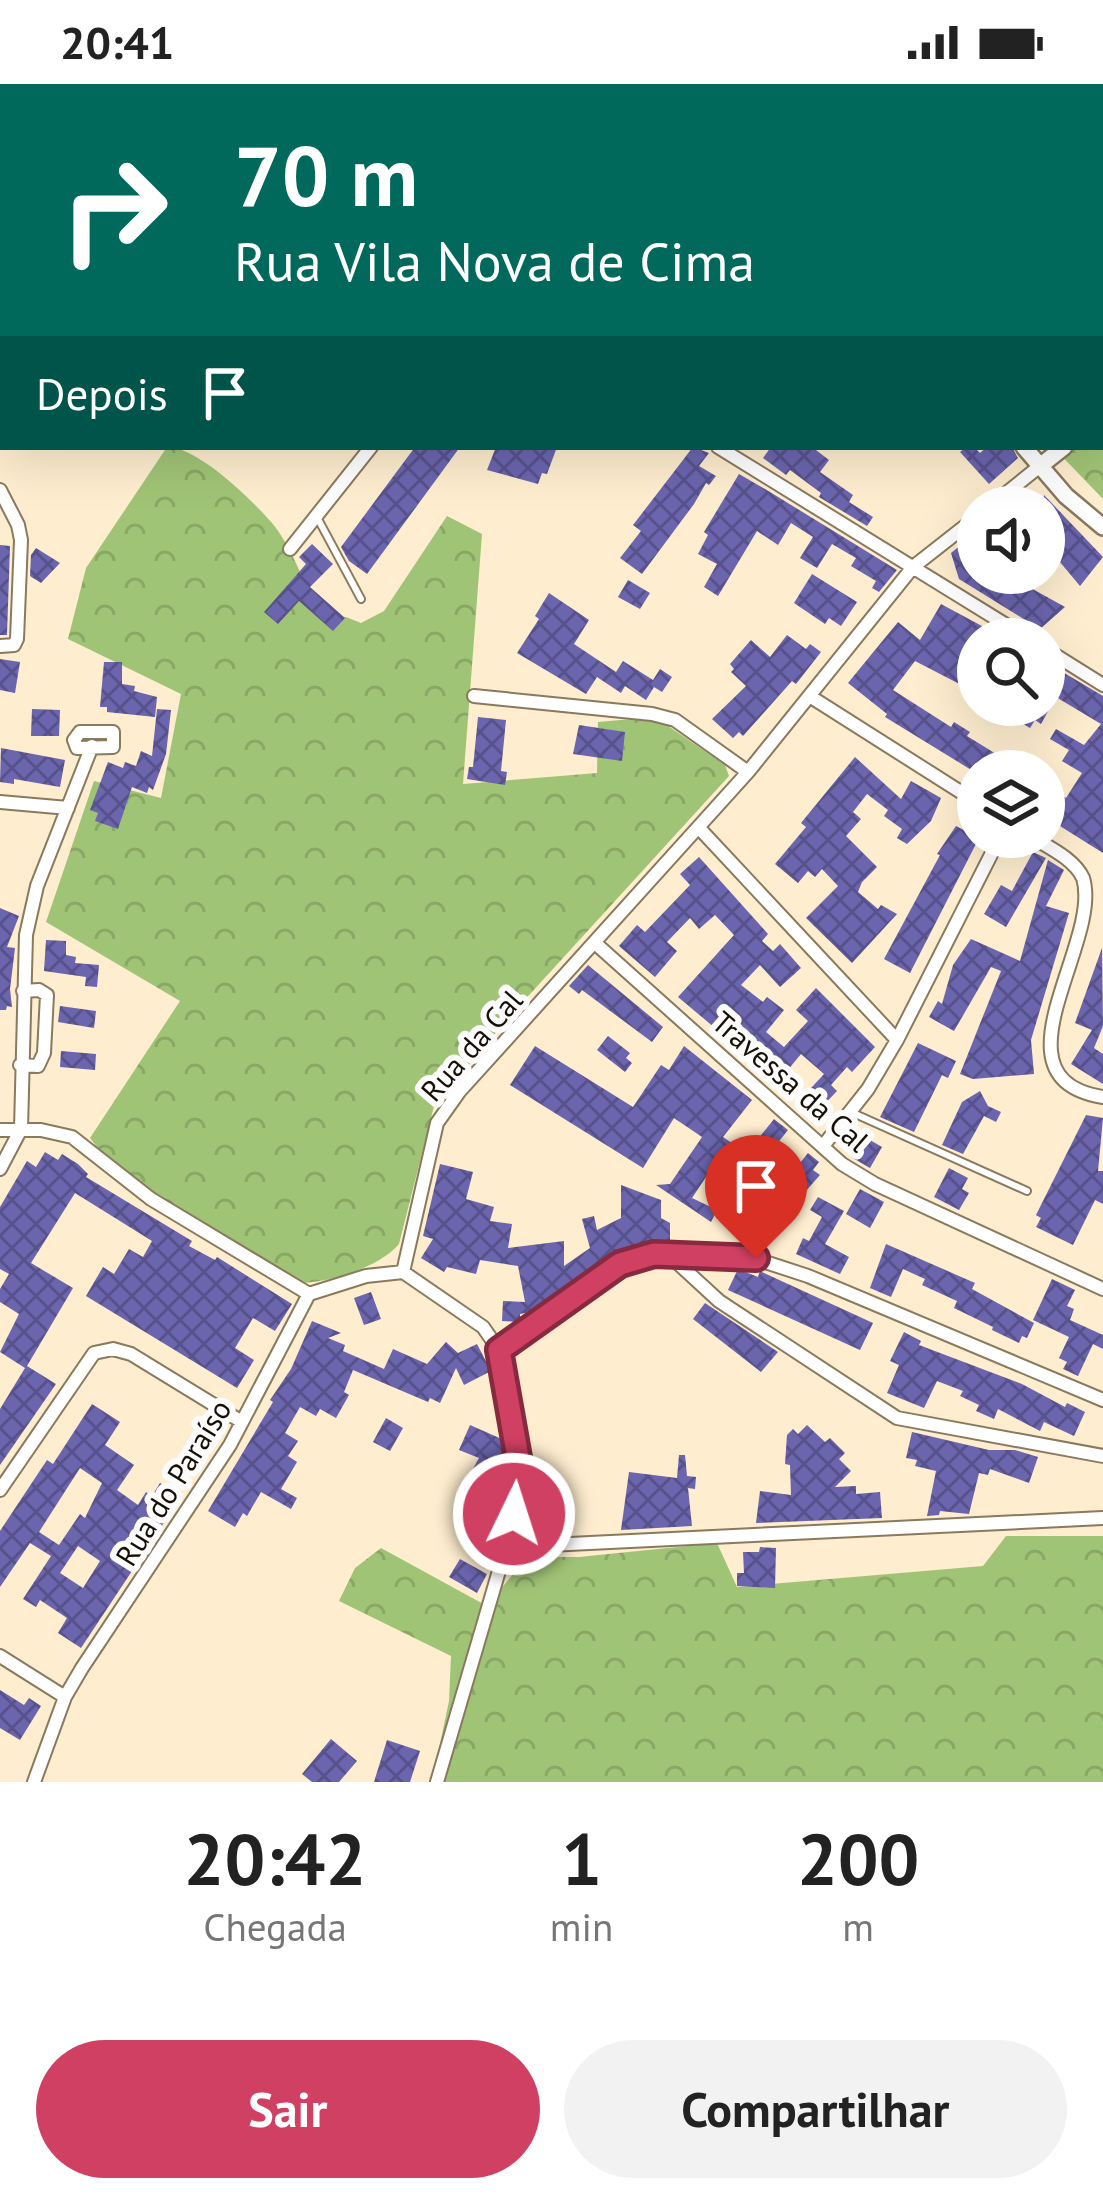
<!DOCTYPE html>
<html lang="pt">
<head>
<meta charset="utf-8">
<style>
  :root { --surface:#fff; --page:#f2f2f2; --text:#222; --muted:#767676; --accent:#d04062 }
  body { margin:0; font-family:"PT Sans",sans-serif; background:var(--page); color:var(--text); height:100vh; display:flex; flex-direction:column; font-size:45px; white-space:nowrap }
  * { box-sizing:border-box; margin:0 }
  p { font-size:39px; color:var(--muted) }
  .icon { flex:none; width:66px; height:66px; fill:none; stroke:currentColor; stroke-width:2; stroke-linecap:round; stroke-linejoin:round }
  .map { position:relative; height:1698px; overflow:hidden }
  .panel { display:flex; flex-direction:column; background:var(--surface); flex:1 }
  .panel>* { flex:none }
  .top-card { position:absolute; left:0px; top:0px; width:1104px; height:366px; box-shadow:0 12px 48px #0002; background:#00695c; color:#fff; overflow:hidden }
  .buttons { position:absolute; left:957px; top:402px; display:grid; gap:24px }
  .buttons a { display:grid; place-items:center; width:108px; height:108px; border-radius:50%; background:var(--surface); box-shadow:0 12px 48px #0002; font-size:60px }
  .pin { position:absolute; display:grid; place-items:center; width:102px; height:102px; color:#fff; margin:-123px -51px; border-radius:50% 50% 50% 0; rotate:-45deg; box-shadow:0 0 12px #0007 }
  .pin .icon { rotate:45deg }
  .me { position:absolute; width:132px; margin:-66px; rotate:4deg; stroke-linejoin:round; filter:drop-shadow(0 0 9px #0008) }
  .turn { display:flex; align-items:center; gap:42px; height:252px; padding:0 36px; font-size:54px }
  .turn .icon { width:156px; height:156px; stroke-width:2.5 }
  .turn b { display:block; font-size:84px; line-height:102px }
  .then { display:flex; align-items:center; height:114px; padding:0 36px; background:#0003; gap:24px; font-size:45px }
  .eta { display:flex; justify-content:space-evenly; align-items:center; height:204px; text-align:center }
  .eta b { font-size:72px; font-weight:800; line-height:84px }
  .action { display:flex; gap:24px; margin-top:auto; padding:24px 36px }
  .action a { flex:1; height:138px; border-radius:72px; background:var(--accent); color:#fff; font-size:48px; font-weight:800; line-height:138px; text-align:center }
  .action a+a { background:var(--page); color:var(--text) }
  .status { display:flex; justify-content:space-between; align-items:center; height:84px; padding:0 60px; background:var(--surface); direction:ltr }
  .status svg { height:33px; fill:currentColor }
  .map>svg:first-child { display:block }
  .forest { fill:url(#forest-crowns) }
  .building { fill:url(#building-cross-hatch); fill-rule:evenodd }
  .lines { fill:none; stroke-linecap:round; stroke-linejoin:round }
  .service-casing { stroke:#89795d; stroke-width:10 }
  .minor-casing { stroke:#89795d; stroke-width:16 }
  .tertiary-casing { stroke:#89795d; stroke-width:20 }
  .service { stroke:#fff; stroke-width:6 }
  .minor { stroke:#fff; stroke-width:12 }
  .tertiary { stroke:#fff; stroke-width:15 }
  .route-casing { stroke:#872a40; stroke-width:30 }
  .route { stroke:#d04062; stroke-width:21 }
  .labels { text-anchor:middle; stroke-width:12; stroke-linejoin:round; paint-order:stroke }
  .street-label { font-size:30px; fill:#150f05; stroke:#fcfcfc }
</style>
</head>
<body>
<div class="status"><b>20:41</b><svg viewBox="0 0 49 12"><path d="M0 12V9h3v3zM5 12V6h3v6zM10 12V3h3v9zM15 12V0h3v12zM26 1h20v11H26zM47 4h2v5h-2z"/></svg></div>
<div class="map">
<svg width="1103" height="1698" viewBox="0 0 1103 1698">
  <defs>
    <pattern id="forest-crowns" width="20" height="18" patternUnits="userSpaceOnUse" patternTransform="scale(3)"><rect width="20" height="18" fill="#a0c476"/><path d="M2 6a3 3 0 1 1 6 0M12 15a3 3 0 1 1 6 0" fill="none" stroke="#89a765"/></pattern>
    <pattern id="building-cross-hatch" width="8" height="8" patternUnits="userSpaceOnUse" patternTransform="scale(3)"><rect width="8" height="8" fill="#6b65ae"/><path d="M0 0l8 8M0 8l8-8" fill="none" stroke="#57528c"/></pattern>
  </defs>
  <rect width="100%" height="100%" fill="#feedce"/>
  <!-- forest -->
  <path class="forest" d="M1103,303V415L1053,363H1101Z
    M167,363C198,363 251,415 272,439C293,464 305,503 320,532L346,533L361,539L384,527L447,432L482,450L463,700L597,689L598,638L655,633L725,681L729,692L510,932L434,1022L399,1160C380,1183 329,1199 299,1199L116,1086L90,1054L180,917L46,838L94,697L161,714L181,610L68,555L86,484Z
    M1006,1452H1103V1698H432L449,1617L451,1572L339,1517L355,1484L381,1464L487,1522L527,1473H579L717,1459L737,1503L983,1482Z"/>
  <!-- building -->
  <path class="building" d="M415,363H460L367,490L349,477L341,463Z
    M496,363H557L547,390L542,389L538,400L487,386Z
    M693,363L709,369L699,382L716,392L709,401L706,399L694,420L642,490L620,474L641,447L633,441Z
    M771,363H812L829,376L820,388L853,411L849,418L873,433L867,442L819,413L821,409L790,386L786,391L763,374Z
    M966,363H974L980,369L987,363H1012L1018,374L989,400L960,368Z
    M739,390L770,408L897,486L879,508L872,504L876,497L851,482L856,474L832,460L817,484L800,474L813,453L791,439L778,461L757,447L718,512L704,503L717,480L698,470L708,451L704,448Z
    M1044,411L1103,473L1080,502L1044,459Z
    M978,447V489H1004L1065,523L1040,545L959,495L951,469Z
    M312,460L333,480L310,503L345,534L333,547L299,517L278,540L264,528L306,480L299,473Z
    M0,461L10,462L7,551H0Z
    M36,464L60,479L41,499L30,492L31,471Z
    M812,490L857,518L841,542L829,534L825,540L794,519Z
    M628,496L650,509L640,525L618,513Z
    M549,509L589,536L574,560L616,588L623,577L653,596L660,585L672,593L662,608L654,603L646,616L625,602L621,609L597,593L586,610L517,569L539,535L535,532Z
    M941,520L1006,555H978V599L973,607L915,577L893,606L951,643L954,638L970,648L967,652L1014,681L1020,673L1042,687H973L885,633L887,630L848,599L898,538L920,556Z
    M787,551L806,565L810,560L821,568L796,600L792,597L743,652L739,648L733,654L712,635L746,602L731,588L734,585L730,580L751,556L770,573Z
    M0,575L20,578L15,609L0,606Z
    M1044,577L1103,612V769L1044,732V717L1051,705L1066,714L1082,689L1062,677L1069,666L1050,655L1056,645L1084,661L1101,640L1056,613L1041,640L1035,636L1030,644L992,621H1044Z
    M104,578H122V600L135,602L134,607L157,613L155,633L107,628V623H100Z
    M32,625L60,626L59,652H31Z
    M157,625L171,626L166,670L153,706L149,703L147,709L132,703L118,745L95,737L98,729L90,726L108,678L123,684L125,678L136,682L141,667L152,672Z
    M478,633L506,636L501,687L507,688L505,701L467,695L469,683H473Z
    M579,641L625,648L622,677L573,670Z
    M1,664L65,676L60,703L14,695V700L0,698Z
    M855,673L901,715L911,697L941,714L931,737L907,760L897,754L902,745L884,732L888,726L867,710L853,728L861,735L846,752L877,783L862,798L858,808L878,825L881,821L897,830L852,879L806,834L838,802L822,785L815,793L808,787L798,799L775,780L806,743L801,739Z
    M956,742L979,754L910,889L884,875L940,771L937,770Z
    M1033,768L1046,774L1006,843L984,830L1001,801L1012,807Z
    M699,773L768,850L762,857L773,867L780,860L801,884L780,903L760,881L741,901L763,918L767,913L784,926L766,948L784,963L808,937L796,926L816,904L875,963L852,988L847,983L831,1001L837,1007L816,1029L801,1015L824,990L801,970L787,987L779,981L771,991L678,913L734,851L715,831L699,845L690,834L667,858L677,867L655,893L619,862L637,841L645,848L690,801L680,790Z
    M1048,776L1064,786L1046,822L1069,829L1031,956L1034,990L973,995L960,990L1001,887L991,883L954,947L929,933L938,917L942,920L953,881L971,855L1020,877Z
    M0,824L19,832L7,863L15,864L10,905L12,923L7,922L6,926H0Z
    M46,856L66,857V871L76,873L75,879L99,881L97,903L85,902L86,893L44,887Z
    M1102,864L1103,942L1094,964L1103,970V1000L1071,980L1092,946L1075,939Z
    M588,881L663,943L652,958L582,906L579,910L569,902Z
    M60,922L96,927L94,944L58,938Z
    M608,952L630,969L626,974L632,979L625,988L597,966Z
    M918,959L956,977L948,994L942,991L914,1048L880,1033Z
    M535,962L633,1023L661,981L669,986L684,962L752,1016L723,1053L742,1066L747,1058L760,1067L740,1098L714,1081L692,1114L717,1126L711,1138L656,1101L670,1100L702,1053L674,1034L643,1084L510,1001Z
    M61,967L96,970L95,986L60,983Z
    M980,1007L988,1022L1001,1028L996,1038L984,1032L963,1070L942,1061L962,1018Z
    M1086,1031L1103,1034L1098,1087H1103V1120L1095,1116L1073,1161L1036,1143L1041,1134L1036,1131Z
    M774,1035L788,1046L768,1071L754,1060Z
    M863,1052L882,1063L870,1084L851,1073Z
    M45,1068L58,1076L62,1070L78,1080L88,1090L86,1093L192,1157L189,1162L215,1176L217,1173L292,1220L275,1247L253,1234L235,1264L254,1276L237,1304L86,1212L103,1183L114,1190L129,1165L143,1173L152,1157L75,1109L31,1179L73,1204L27,1282L56,1300L0,1381V1325L25,1284L0,1268L19,1230L0,1218V1205L9,1190L0,1185V1123L27,1077L36,1083Z
    M808,1069L819,1078L813,1086L820,1091L805,1108L788,1094Z
    M440,1080L473,1088L466,1115L494,1123L490,1137L512,1140L508,1164L564,1157V1182L590,1164L582,1135L594,1132L597,1146L621,1134V1101L661,1116V1134L670,1139V1160L635,1161L617,1169L535,1227L520,1230V1238L502,1237L503,1217L525,1218L518,1182L480,1176L476,1190L447,1183L444,1188L421,1174L433,1155L423,1152Z
    M949,1084L968,1094L962,1105L969,1109L959,1126L934,1113Z
    M860,1105L884,1118L870,1144L846,1130Z
    M818,1113L844,1127L825,1160L849,1173L840,1190L796,1170L803,1154L809,1157L822,1133L810,1126Z
    M886,1160L975,1199L972,1205L1034,1239L1027,1254L1022,1252L1019,1259L992,1246L993,1243L954,1224L957,1217L922,1201L925,1195L903,1185L891,1213L870,1204Z
    M738,1185L758,1193L760,1187L764,1189L873,1239L860,1266L728,1206Z
    M1052,1195L1075,1206L1067,1222L1074,1225L1070,1236L1103,1251V1265L1093,1260L1078,1292L1063,1285L1067,1278L1059,1274L1069,1253L1033,1236Z
    M371,1208L381,1235L364,1241L354,1214Z
    M705,1219L778,1268L761,1288L693,1235Z
    M312,1237L341,1249L328,1254L345,1261L343,1267L384,1285L393,1265L427,1280L446,1258L458,1269L477,1260L491,1287L464,1301L456,1284L440,1319L430,1314L428,1318L353,1286L344,1308L349,1311L336,1334L320,1325L316,1332L300,1323L285,1349L298,1357L288,1372L297,1378L281,1405L297,1414L291,1425L261,1408L247,1432L243,1429L235,1443L208,1427L273,1318L270,1316L291,1285Z
    M904,1248L921,1257L919,1261L1022,1300L1065,1323L1067,1319L1085,1328L1074,1352L1044,1338L1040,1347L998,1325L994,1335L976,1327L979,1321L960,1312L963,1307L937,1297L924,1324L887,1309L899,1281L890,1277Z
    M92,1320L120,1338L105,1361L134,1381L117,1406L138,1421L146,1408L152,1412L160,1399L181,1413L81,1564L58,1549L67,1534L40,1516L36,1523L23,1515L51,1472L30,1459L0,1503V1447L47,1376L53,1380ZM80,1384L102,1399L85,1434L80,1430L59,1461L39,1448ZM78,1462L100,1477L83,1504L60,1489Z
    M386,1334L403,1344L390,1367L373,1358Z
    M470,1341L504,1356L507,1372L498,1394L507,1399L496,1419L464,1401L479,1374L459,1366Z
    M807,1341L825,1358L830,1354L845,1369L839,1375L851,1387L835,1403L856,1402V1410L880,1408L882,1434L756,1439L760,1407L791,1411L790,1381L785,1380L787,1351L793,1345L798,1350Z
    M912,1348L989,1366H1015L1038,1373L1029,1399L990,1385L988,1391L979,1389L969,1430L940,1427L939,1431L927,1432L936,1387L915,1382L917,1376L906,1374Z
    M679,1371H685L687,1392L696,1393L695,1405L688,1404L692,1442L621,1446L629,1388L677,1394Z
    M535,1414L560,1421L553,1450L526,1447Z
    M760,1463L776,1464L775,1504L737,1502V1489H744L743,1468H759Z
    M460,1475L487,1490L477,1509L449,1493Z
    M0,1606L24,1621L29,1614L41,1622L20,1656L0,1644Z
    M331,1655L357,1677L339,1698H312L302,1690Z
    M387,1656L420,1667L410,1698H374Z"/>
  <g class="lines">
    <!-- service casing -->
    <g class="service-casing">
      <path id="service" d="M765,0L766,3
        M318,435L361,515
        M853,1029L1027,1107"/>
    </g>
    <!-- minor casing -->
    <g class="minor-casing">
      <path id="minor" d="M142,3L145,0
        M297,3L300,0
        M0,106L3,105
        M0,228L3,229
        M0,265L3,262
        M718,363L1029,555
        M0,406L18,441L21,456L17,555L14,561L0,562
        M989,423L1040,382
        M290,465L371,363
        M1044,564L1103,601
        M474,612L652,630L675,636L748,688
        M811,613L978,719
        M80,648H113V663L77,664L74,656Z
        M0,718L68,724
        M699,744L897,956
        M1032,753C1050,764 1074,775 1083,794C1103,859 987,995 1103,1013
        M595,859L842,1080L875,1100L1103,1205
        M20,981L38,982L44,969L47,911L39,906L23,907
        M0,1046H41L72,1053L151,1115L309,1210
        M823,1062L868,1005L897,956L1000,753
        M0,1085L21,1045L26,851L37,802L92,662
        M669,1171L719,1217L897,1334L1103,1372
        M499,1266L620,1179L654,1170L756,1175L808,1192L1103,1316
        M0,1406L94,1269L113,1265L131,1270L242,1338
        M506,1463L1103,1434
        M0,1572L65,1613
        M34,1698L65,1613L82,1584L230,1361L309,1210L366,1192L403,1188
        M437,1698L506,1463L522,1396L499,1266L483,1243L403,1188L437,1039L459,1008L748,688L913,483L978,432"/>
    </g>
    <!-- tertiary casing -->
    <g class="tertiary-casing">
      <path id="tertiary" d="M558,0V3
        M1101,332L1103,330
        M1024,363L1066,412L1103,443
        M1040,382L1064,363"/>
    </g>
    <!-- service -->
    <use href="#service" class="service"/>
    <!-- minor -->
    <use href="#minor" class="minor"/>
    <!-- tertiary -->
    <use href="#tertiary" class="tertiary"/>
  </g>
  <g class="lines">
    <!-- route casing -->
    <g class="route-casing">
      <path id="route" d="M514,1430L522,1396L499,1266L620,1180L654,1170L756,1174"/>
    </g>
    <!-- route -->
    <use href="#route" class="route"/>
  </g>
  <g class="labels">
    <!-- street labels -->
    <g class="street-label">
      <text transform="translate(472 962) rotate(-49)" y="10">Rua da Cal</text>
      <text transform="translate(790 998) rotate(41)" y="10">Travessa da Cal</text>
      <text transform="translate(174 1399) rotate(-58)" y="10">Rua do Paraíso</text>
    </g>
  </g>
</svg>
<div class="buttons">
<a><svg class="icon" aria-label="sound" viewBox="0 0 24 24"><path d="M4 9h4l5-4v14l-5-4H4zM17 9q2 3 0 6"/></svg></a>
<a><svg class="icon" aria-label="search" viewBox="0 0 24 24"><circle cx="10" cy="10" r="6"/><path d="M15 15l6 6"/></svg></a>
<a><svg class="icon" aria-label="layers" viewBox="0 0 24 24"><path d="M12 4l9 5-9 5-9-5zM3 14l9 5 9-5"/></svg></a>
</div>
<div class="pin" style="left:756px;top:1174px;background:#d93025"><svg class="icon" aria-label="arrive" viewBox="0 0 24 24"><path d="M6 21V4h12l-3 4 3 4H6"/></svg></div>
<svg class="me" style="left:514px;top:1430px" viewBox="-20 -20 40 40"><circle r="17" fill="#d04062" stroke="#fff" stroke-width="3"/><path d="M0-11L8 9 0 5-8 9z" fill="#fff"/></svg>
<div class="top-card">
<div class="turn"><svg class="icon" aria-label="right" viewBox="0 0 24 24"><path d="M7 20v-9h11M14 6l5 5-5 5"/></svg><div><b>70 m</b>Rua Vila Nova de Cima</div></div>
<div class="then">Depois<svg class="icon" aria-label="arrive" viewBox="0 0 24 24"><path d="M6 21V4h12l-3 4 3 4H6"/></svg></div>
</div>
</div>
<section class="panel">
<div class="eta">
<div><b>20:42</b><p>Chegada</p></div>
<div><b>1</b><p>min</p></div>
<div><b>200</b><p>m</p></div>
</div>
<div class="action"><a>Sair</a><a>Compartilhar</a></div>
</section>
</body>
</html>
